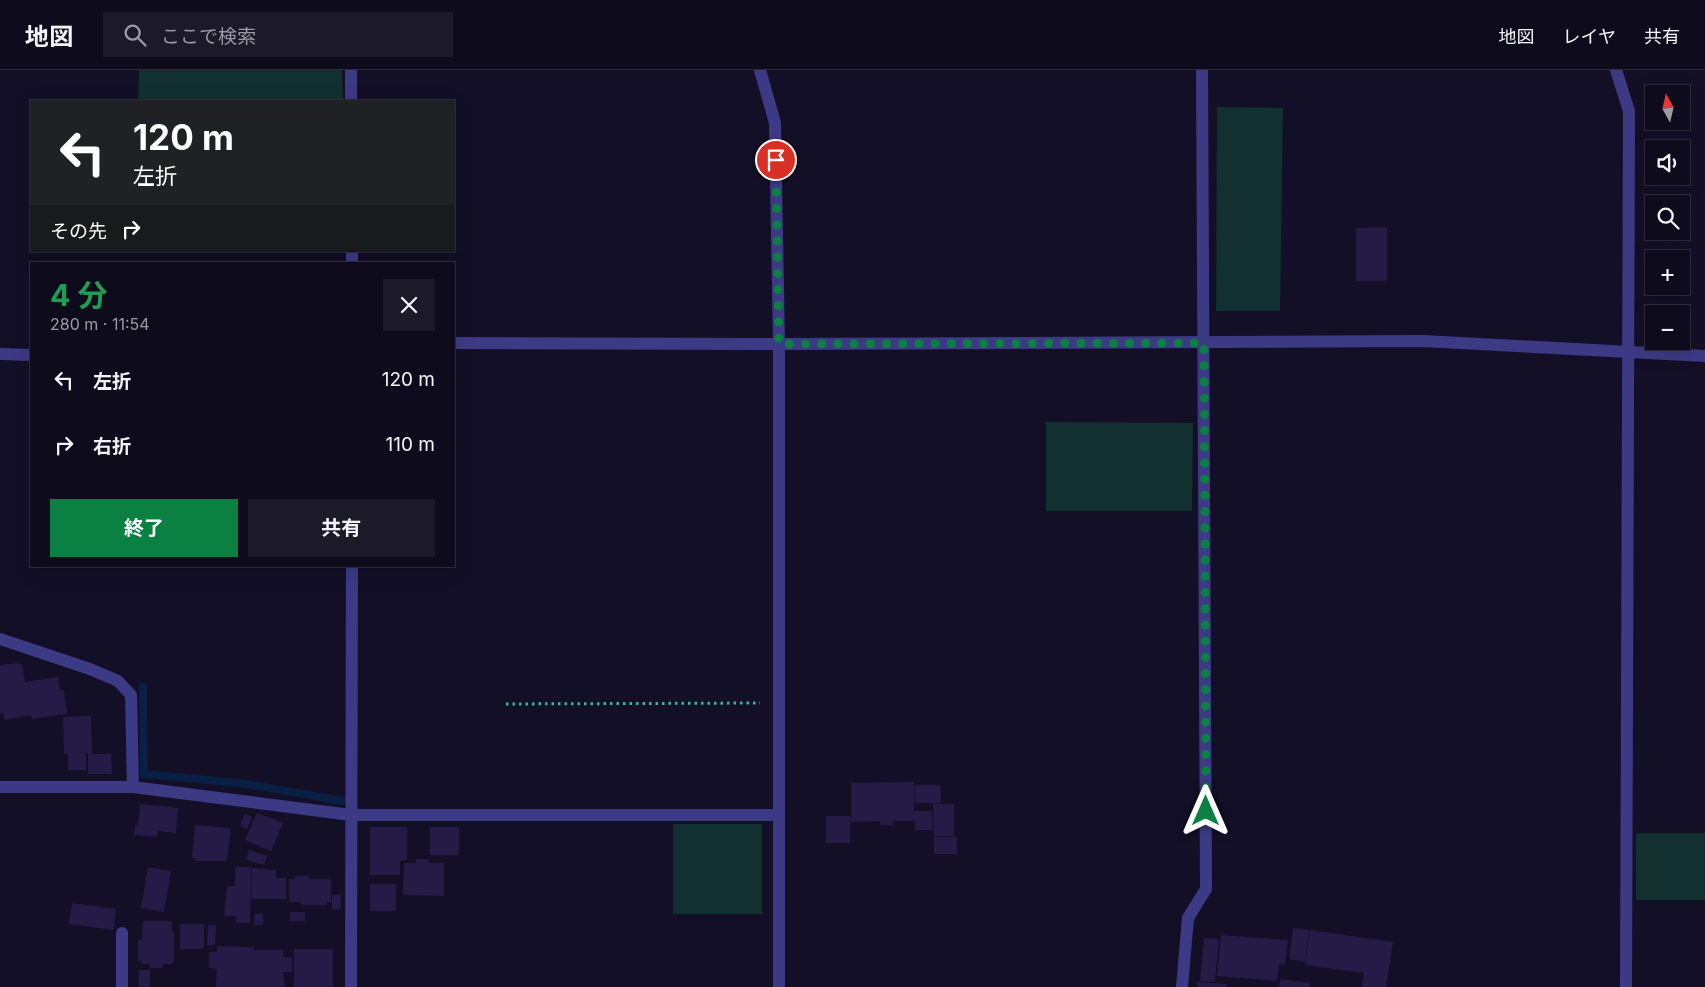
<!DOCTYPE html>
<html lang="ja">
<head>
<meta charset="utf-8">
<style>
  :root { --surface:#0e0b1c; --page:#1c1929; --text:#f1f3f6; --muted:#9b9ba3; --line:#2e2b3b; --accent:#0b8043 }
  body { margin:0; font-family:Inter,"Noto Sans JP",sans-serif; background:var(--page); color:var(--text); height:100vh; display:flex; flex-direction:column; font-size:19px; white-space:nowrap }
  * { box-sizing:border-box; margin:0 }
  p { font-size:16px; color:var(--muted) }
  .icon { flex:none; width:28px; height:28px; fill:none; stroke:currentColor; stroke-width:2; stroke-linecap:round; stroke-linejoin:round }
  .map { position:relative; flex:1; overflow:hidden }
  .sheet { position:absolute; left:30px; top:192px; width:425px; height:305px; display:flex; flex-direction:column; background:var(--surface); border-radius:0px; box-shadow:0 5px 20px #0002,0 0 0 1px var(--line) }
  .sheet>* { flex:none }
  .guide { position:absolute; left:30px; top:30px; width:425px; height:152px; border-radius:0px; box-shadow:0 5px 20px #0002,0 0 0 1px var(--line); background:#202124; color:#fff; overflow:hidden }
  .needle { width:32px; rotate:352deg }
  .controls { position:absolute; left:1645px; top:15px; display:grid; gap:10px }
  .controls a { display:grid; place-items:center; width:45px; height:45px; border-radius:0px; background:var(--surface); box-shadow:0 5px 20px #0002,0 0 0 1px var(--line); font-size:25px }
  .pin { position:absolute; display:grid; place-items:center; width:42px; height:42px; color:#fff; margin:-21px; border:2px solid #fff; border-radius:50%; box-shadow:0 1px 5px #0007 }
  .me { position:absolute; width:55px; margin:-28px; rotate:0deg; stroke-linejoin:round; filter:drop-shadow(0 0 4px #0008) }
  .turn { display:flex; align-items:center; gap:18px; height:105px; padding:0 20px; font-size:22px }
  .turn .icon { width:65px; height:65px; stroke-width:2.5 }
  .turn b { display:block; font-size:35px; line-height:42px }
  .then { display:flex; align-items:center; height:48px; padding:0 20px; background:#0003; gap:10px; font-size:19px }
  .round { display:grid; place-items:center; flex:none; width:52px; height:52px; border-radius:0px; background:var(--page) }
  .summary { display:flex; align-items:center; justify-content:space-between; height:85px; padding:0 20px }
  h1 { font-size:30px; font-weight:700; line-height:38px; color:#1e9e55 }
  .action { display:flex; gap:10px; margin-top:auto; padding:10px 20px }
  .action a { flex:1; height:58px; border-radius:0px; background:var(--accent); color:#fff; font-size:20px; font-weight:700; line-height:58px; text-align:center }
  .action a+a { background:var(--page); color:var(--text) }
  ul { padding:0; list-style:none }
  li { display:flex; align-items:center; gap:15px; height:65px; padding:0 20px }
  li div { flex:1 }
  li b { display:block; font-size:19px }
  li em { font-style:normal }
  header { display:flex; align-items:center; gap:30px; box-sizing:border-box; height:70px; padding:0 25px; background:var(--surface); border-bottom:1px solid var(--line) }
  header strong { font-size:24px }
  nav { display:flex; gap:28px; margin-inline-start:auto; font-size:18px }
  .search { width:350px; height:45px; background:var(--page); display:flex; align-items:center; gap:12px; box-sizing:border-box; padding:0 18px; border-radius:0px; color:var(--muted); font-size:19px }
  .map>svg:first-child { display:block }
  .green { fill:#12302f }
  .lines { fill:none; stroke-linecap:round; stroke-linejoin:round }
  .stream { stroke:#0a1f44; stroke-width:8 }
  .building { fill:#241b47 }
  .path { stroke:#2fb8b0; stroke-width:3; stroke-dasharray:2.5 4; stroke-linecap:butt }
  .service { stroke:#3d3a85; stroke-width:12 }
  .minor { stroke:#3d3a85; stroke-width:12 }
  .tertiary { stroke:#3d3a85; stroke-width:12 }
  .route { stroke:#0b8043; stroke-width:9; stroke-dasharray:0 16.2 }
</style>
</head>
<body>
<header>
<strong>地図</strong>
<div class="search"><svg class="icon" aria-label="search" viewBox="0 0 24 24"><circle cx="10" cy="10" r="6"/><path d="M15 15l6 6"/></svg>ここで検索</div>
<nav><a>地図</a><a>レイヤ</a><a>共有</a></nav>
</header>
<div class="map">
<svg width="1705" height="917" viewBox="0 0 1705 917">
  <rect width="100%" height="100%" fill="#130f26"/>
  <!-- green -->
  <path class="green" d="M139,0H342L343,31H138Z
    M1217,37L1283,38L1280,241H1216Z
    M1046,352L1193,353L1192,441H1046Z
    M673,754H762V844H673Z
    M1636,763H1705V830H1636Z"/>
  <g class="lines">
    <!-- stream -->
    <path class="stream" d="M143,617L144,704L248,714L342,731"/>
  </g>
  <!-- building -->
  <path class="building" d="M1387,157V211H1356V158Z
    M19,593V595L22,594L25,612L58,607L60,620H64L67,644L32,649L31,645L4,650V643L0,644V595Z
    M91,646L92,684H111L112,704H88V683L80,684H86V700H68V684H64L63,647Z
    M914,712V741H932L933,760H915V751H893V755H880V751L851,752V713Z
    M915,715H940L941,733H915Z
    M140,734L178,738L176,763L158,761L157,767L134,765L135,755L138,756Z
    M933,734H954V766H934Z
    M257,743L283,753L271,781L245,770Z
    M245,744L252,747L247,759L240,756Z
    M826,746H850V773H826Z
    M195,755L231,758L227,791H195L196,788H192Z
    M370,757H407V790L400,791V805H370Z
    M430,757H459V785H430Z
    M934,767H957V784H934Z
    M249,780L267,786L264,795L246,790Z
    M416,789H429V793H444V826L403,825L404,793H416Z
    M148,797L171,801L164,842L141,838Z
    M235,797H251L250,853H236V846H224L227,816H235Z
    M252,798L276,800V808H286V829H251Z
    M295,806H309V809H331V833L327,832V835H301V832H289V809H295Z
    M370,814H396V841H370Z
    M332,825H341V839H332Z
    M72,833L116,839L114,860L69,854Z
    M290,842H305V851H290Z
    M263,843V855H254L255,844Z
    M143,851H172V862H174V891L172,894H163L162,898H150V894H142V891H138V869L142,870Z
    M180,854H204V879H180Z
    M208,855H216L215,875H207Z
    M1293,858L1309,860L1305,892L1289,889Z
    M1310,860L1393,872L1386,917H1362L1364,903L1305,895Z
    M1221,865L1288,870L1285,895L1279,894L1277,911L1217,906Z
    M1204,868L1219,869L1215,912L1200,911Z
    M217,876L254,877V880H283V887H292V902H283L285,917H216L217,899L209,898V882H217Z
    M294,879H333V917H294Z
    M138,900H150V917H139Z
    M1280,909L1310,913V917H1279Z
    M1197,912L1227,914V917H1197Z"/>
  <g class="lines">
    <!-- path -->
    <path class="path" d="M506,634L760,633"/>
    <!-- service -->
    <path class="service" d="M122,917V863"/>
    <!-- minor -->
    <path class="minor" d="M351,0V31
      M1616,0L1629,41L1626,917
      M352,181V194
      M454,273L779,274
      M0,284L31,285
      M0,569L90,599L118,611L131,625L133,717
      M0,717H133L351,745H779
      M351,917L352,496
      M1182,917L1188,848L1206,819L1202,0"/>
    <!-- tertiary -->
    <path class="tertiary" d="M760,0L775,53L779,274V917
      M779,274L1423,271L1705,286"/>
  </g>
  <g class="lines">
    <!-- route -->
    <path class="route" d="M776,90L779,274L1204,273L1206,741"/>
  </g>
</svg>
<div class="controls">
<a><svg class="needle" viewBox="-14 -14 28 28"><path d="M0-13l5 13h-10z" fill="#e53935"/><path d="M0 13l5-13h-10z" fill="#9b9ba3"/></svg></a>
<a><svg class="icon" aria-label="sound" viewBox="0 0 24 24"><path d="M4 9h4l5-4v14l-5-4H4zM17 9q2 3 0 6"/></svg></a>
<a><svg class="icon" aria-label="search" viewBox="0 0 24 24"><circle cx="10" cy="10" r="6"/><path d="M15 15l6 6"/></svg></a>
<a>+</a>
<a>−</a>
</div>
<div class="pin" style="left:776px;top:90px;background:#d93025"><svg class="icon" aria-label="arrive" viewBox="0 0 24 24"><path d="M6 21V4h12l-3 4 3 4H6"/></svg></div>
<svg class="me" style="left:1206px;top:741px" viewBox="-20 -20 40 40"><path d="M0-17L14 15 0 8-14 15z" fill="#0b8043" stroke="#fff" stroke-width="4"/></svg>
<div class="guide">
<div class="turn"><svg class="icon" aria-label="left" viewBox="0 0 24 24"><path d="M17 20v-9H6M10 6l-5 5 5 5"/></svg><div><b>120 m</b>左折</div></div>
<div class="then">その先<svg class="icon" aria-label="right" viewBox="0 0 24 24"><path d="M7 20v-9h11M14 6l5 5-5 5"/></svg></div>
</div>
<section class="sheet">
<div class="summary"><div><h1>4 分</h1><p>280 m · 11:54</p></div><a class="round"><svg class="icon" aria-label="close" viewBox="0 0 24 24"><path d="M6 6l12 12M18 6L6 18"/></svg></a></div>
<ul>
<li><svg class="icon" aria-label="left" viewBox="0 0 24 24"><path d="M17 20v-9H6M10 6l-5 5 5 5"/></svg><div><b>左折</b></div><em>120 m</em></li>
<li><svg class="icon" aria-label="right" viewBox="0 0 24 24"><path d="M7 20v-9h11M14 6l5 5-5 5"/></svg><div><b>右折</b></div><em>110 m</em></li>
</ul>
<div class="action"><a>終了</a><a>共有</a></div>
</section>
</div>
</body>
</html>
